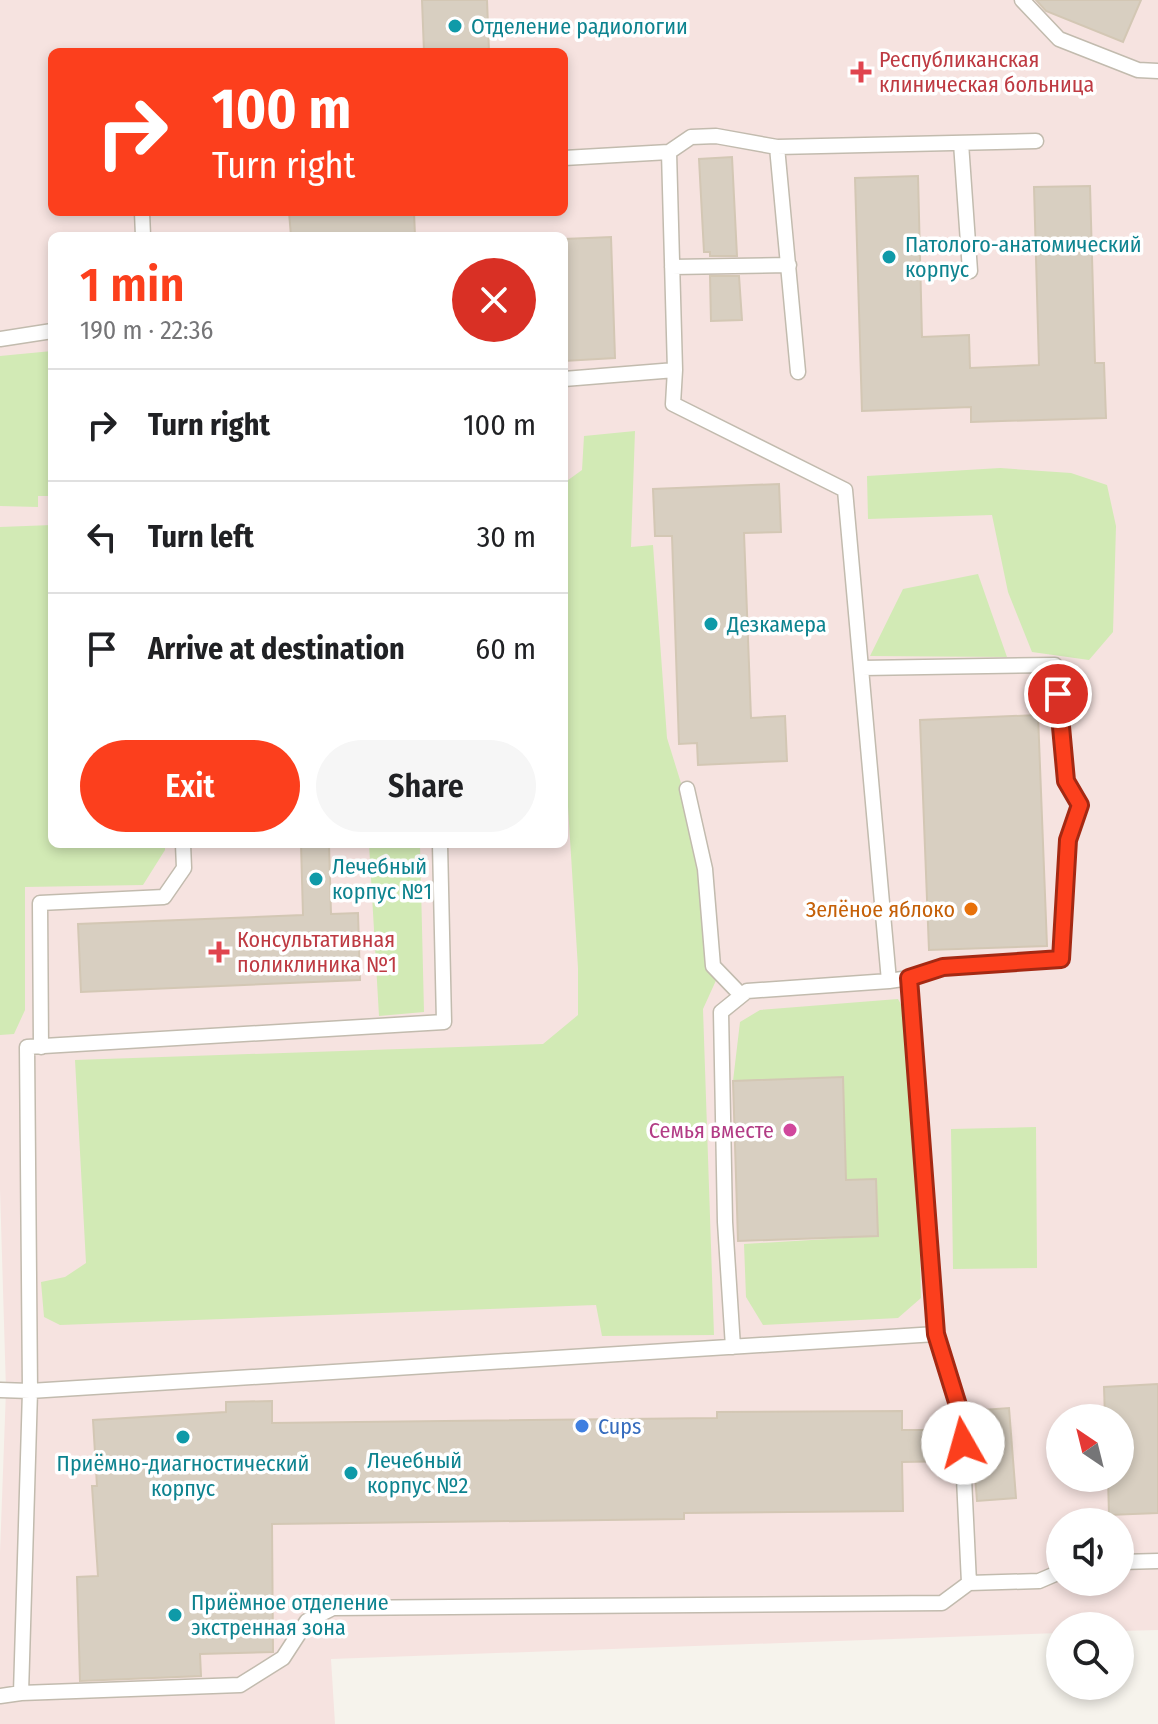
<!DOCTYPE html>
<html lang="en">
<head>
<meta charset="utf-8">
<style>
  :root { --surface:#fff; --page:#f6f6f6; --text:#202124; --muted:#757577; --line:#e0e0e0; --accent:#fc3f1d }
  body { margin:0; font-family:"Fira Sans Condensed",sans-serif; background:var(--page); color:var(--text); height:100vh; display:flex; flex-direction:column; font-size:30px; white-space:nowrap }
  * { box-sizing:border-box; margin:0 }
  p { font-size:26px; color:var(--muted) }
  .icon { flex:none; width:44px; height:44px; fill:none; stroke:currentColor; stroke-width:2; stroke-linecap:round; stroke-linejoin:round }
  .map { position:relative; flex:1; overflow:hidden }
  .drawer { position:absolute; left:48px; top:232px; width:520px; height:616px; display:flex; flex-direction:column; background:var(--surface); border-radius:12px; box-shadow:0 4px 12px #0003 }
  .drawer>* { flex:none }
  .guide { position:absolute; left:48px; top:48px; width:520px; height:168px; border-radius:12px; box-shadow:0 4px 12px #0003; background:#fc3f1d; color:#fff; overflow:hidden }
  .needle { width:52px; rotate:325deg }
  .tools { position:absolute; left:1046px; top:1404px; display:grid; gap:16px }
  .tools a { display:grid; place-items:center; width:88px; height:88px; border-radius:50%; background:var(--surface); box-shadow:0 4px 12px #0003; font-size:40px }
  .pin { position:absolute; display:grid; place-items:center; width:68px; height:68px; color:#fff; margin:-34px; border:4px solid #fff; border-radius:50%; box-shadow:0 2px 8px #0007 }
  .me { position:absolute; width:88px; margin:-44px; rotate:353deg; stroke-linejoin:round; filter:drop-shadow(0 0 6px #0008) }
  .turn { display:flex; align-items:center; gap:28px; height:168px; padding:0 32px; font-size:36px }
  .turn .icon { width:104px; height:104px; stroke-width:2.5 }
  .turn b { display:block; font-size:56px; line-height:68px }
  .round { display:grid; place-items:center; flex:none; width:84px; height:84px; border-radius:42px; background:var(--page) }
  .summary { display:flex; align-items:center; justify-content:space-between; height:136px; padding:0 32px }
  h1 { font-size:48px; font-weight:600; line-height:60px; color:var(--accent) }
  .cta { display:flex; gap:16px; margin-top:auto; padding:16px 32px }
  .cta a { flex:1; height:92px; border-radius:48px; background:var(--accent); color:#fff; font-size:32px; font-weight:600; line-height:92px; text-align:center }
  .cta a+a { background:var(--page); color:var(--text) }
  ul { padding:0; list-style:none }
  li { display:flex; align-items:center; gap:24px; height:112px; padding:0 32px; border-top:2px solid var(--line) }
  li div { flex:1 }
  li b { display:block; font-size:30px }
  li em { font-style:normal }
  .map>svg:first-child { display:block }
  .medical { fill:#f6e3e0; fill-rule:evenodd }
  .green { fill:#d2eab5 }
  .building { fill:#d8cfc1; stroke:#d3c7b4; stroke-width:2 }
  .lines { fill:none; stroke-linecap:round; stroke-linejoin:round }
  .service-casing { stroke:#c2bbae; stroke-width:17 }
  .service { stroke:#fff; stroke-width:14 }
  .route-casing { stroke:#a42913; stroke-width:20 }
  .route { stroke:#fc3f1d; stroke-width:14 }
  .culture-dot { fill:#0f9aa8; stroke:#fff; stroke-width:3 }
  .health-dot { fill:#e0444e; stroke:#fff; stroke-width:3 }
  .food-dot { fill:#e8710a; stroke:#fff; stroke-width:3 }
  .hotel-dot { fill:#d1479c; stroke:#fff; stroke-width:3 }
  .shop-dot { fill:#3f7fe0; stroke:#fff; stroke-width:3 }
  .labels { text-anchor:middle; stroke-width:7; stroke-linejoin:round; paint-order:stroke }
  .culture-label { font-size:22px; fill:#0d838f; stroke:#fff; text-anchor:start }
  .health-label { font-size:22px; fill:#be3a42; stroke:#fff; text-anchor:start }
  .food-label { font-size:22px; fill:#c56008; stroke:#fff; text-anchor:end }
  .hotel-label { font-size:22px; fill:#b23c85; stroke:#fff; text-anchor:end }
  .shop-label { font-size:22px; fill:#366cbe; stroke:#fff; text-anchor:start }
</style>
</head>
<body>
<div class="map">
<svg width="1158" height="1724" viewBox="0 0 1158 1724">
  <rect width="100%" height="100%" fill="#f6f3ec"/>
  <!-- medical -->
  <path class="medical" d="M0,0H1158V1630L1120,1631V1626H1060V1633L331,1659L335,1724H0V1553L6,1390L0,1189ZM52,52H564V212H52ZM52,236H564V844H52ZM1060,1418H1120V1478H1060ZM1060,1522H1120V1582H1060Z"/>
  <!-- green -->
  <path class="green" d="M52,351V496H38V507L0,506V356Z
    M635,431L631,547L653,545L667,738L712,883L718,976L703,1009L714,1335L602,1336L596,1305L60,1325L44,1317L41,1282L65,1277L86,1263L75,1060L543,1044L578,1015V968L564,742V483L582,470L584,436Z
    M1000,468L1071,473L1107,485L1116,526L1113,632L1089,660L1032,652L1008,592L992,515L868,519L867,476Z
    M52,525V844H165V850L143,885L25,887V1010L14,1034L0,1035V527Z
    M978,574L1007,657L870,656L903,589Z
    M369,844H420L424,1012L379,1016Z
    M898,999L916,1031L921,1298L898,1318L763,1325L746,1297L744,1244L877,1236L846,1180L842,1077L733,1081L740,1022L760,1010Z
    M1036,1127L1037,1268L953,1269L951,1129Z"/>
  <!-- building -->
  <path class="building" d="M422,0H487L489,52H424Z
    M1036,0H1141L1123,42L1046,11Z
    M732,157L737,256H710V252H704L699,159Z
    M918,176L922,337L969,335L970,368L1039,365L1034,187L1090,186L1095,363H1104L1106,418L971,422V407L862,411L855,178Z
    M289,212H414L415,236H291Z
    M611,237L615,358L564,361V239Z
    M710,276H739L742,320L711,321Z
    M779,484L781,532L744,533L751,718L785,716L787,761L698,765L697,743L679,744L672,536H655L653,489Z
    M1038,715L1047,946L929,950L920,720Z
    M301,844H329L331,914L358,913L360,980L81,992L78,924L303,915Z
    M843,1077L846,1180L876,1179L878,1236L738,1241L733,1081Z
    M1158,1384V1513L1109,1515L1108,1478H1120V1418H1105L1104,1387Z
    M272,1401V1423L717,1418V1412L902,1411V1430H952L953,1461L902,1462L903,1511L684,1513V1519L272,1524L273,1652L200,1654L201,1676L80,1681L77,1577L98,1576L92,1486H97L93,1420L226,1412V1402Z
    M1009,1408L1016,1498L977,1501L970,1411Z"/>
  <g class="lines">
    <!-- service casing -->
    <g class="service-casing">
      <path id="service" d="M1022,0L1059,39L1138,70L1158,71
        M961,143L970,271
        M777,147L798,372
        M669,152L675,370
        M564,158L669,152L691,137L716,136L777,147L1036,141
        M142,212L143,236
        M672,267L789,265
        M0,339L52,331
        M862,668L1055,665L1066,781L1080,805L1068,840L1061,959L943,967L909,978
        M687,789L705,869L713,966L741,995
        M440,844L444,1022L27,1047L30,1391L21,1693L240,1685L283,1658L307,1621L333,1608L942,1603L969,1583L961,1415L936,1334L909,978L889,981L845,490L673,404L675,370L564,379
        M41,1047L40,903L164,897L184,868L183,844
        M733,1347L725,1222L721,1012L747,991L889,981
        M0,1390L30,1391L936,1334
        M1120,1562L1158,1561
        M969,1583L1039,1581L1060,1572
        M0,1696L21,1693"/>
    </g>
    <!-- service -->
    <use href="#service" class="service"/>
  </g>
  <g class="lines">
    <!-- route casing -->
    <g class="route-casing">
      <path id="route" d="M963,1443L961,1415L936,1334L909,978L943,967L1061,959L1068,840L1080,805L1066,781L1058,694"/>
    </g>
    <!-- route -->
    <use href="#route" class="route"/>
  </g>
  <!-- markers -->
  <g class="culture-dot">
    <circle cx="455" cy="26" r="8"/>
    <circle cx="889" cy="257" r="8"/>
    <circle cx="711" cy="624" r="8"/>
    <circle cx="316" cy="879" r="8"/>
    <circle cx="183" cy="1437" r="8"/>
    <circle cx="351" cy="1473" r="8"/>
    <circle cx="175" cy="1615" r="8"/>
  </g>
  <g class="health-dot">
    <path d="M857 60h8v8h8v8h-8v8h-8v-8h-8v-8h8z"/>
    <path d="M215 940h8v8h8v8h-8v8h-8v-8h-8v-8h8z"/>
  </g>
  <circle class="food-dot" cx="971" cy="909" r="8"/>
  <circle class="hotel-dot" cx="790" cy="1130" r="8"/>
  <circle class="shop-dot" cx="582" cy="1426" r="8"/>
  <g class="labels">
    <!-- culture labels -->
    <g class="culture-label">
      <text x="471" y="34">Отделение радиологии</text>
      <text x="905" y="252">Патолого-анатомический<tspan x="905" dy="25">корпус</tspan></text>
      <text x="727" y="632">Дезкамера</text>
      <text x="332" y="874">Лечебный<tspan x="332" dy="25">корпус №1</tspan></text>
      <text x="367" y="1468">Лечебный<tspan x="367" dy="25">корпус №2</tspan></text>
      <text x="183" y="1471" text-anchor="middle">Приёмно-диагностический<tspan x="183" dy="25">корпус</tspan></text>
      <text x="191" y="1610">Приёмное отделение<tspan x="191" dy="25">экстренная зона</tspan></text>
    </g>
    <!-- health labels -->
    <g class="health-label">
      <text x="879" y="67">Республиканская<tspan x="879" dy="25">клиническая больница</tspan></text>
      <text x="237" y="947">Консультативная<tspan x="237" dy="25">поликлиника №1</tspan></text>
    </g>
    <!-- food labels -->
    <g class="food-label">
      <text x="955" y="917">Зелёное яблоко</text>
    </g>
    <!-- hotel labels -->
    <g class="hotel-label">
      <text x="774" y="1138">Семья вместе</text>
    </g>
    <!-- shop labels -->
    <g class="shop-label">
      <text x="598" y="1434">Cups</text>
    </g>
  </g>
</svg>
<div class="tools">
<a><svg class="needle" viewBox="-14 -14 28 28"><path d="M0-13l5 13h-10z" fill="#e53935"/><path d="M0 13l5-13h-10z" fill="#757577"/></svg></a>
<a><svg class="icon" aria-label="sound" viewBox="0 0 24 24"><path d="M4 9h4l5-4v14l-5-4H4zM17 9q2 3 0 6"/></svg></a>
<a><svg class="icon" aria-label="search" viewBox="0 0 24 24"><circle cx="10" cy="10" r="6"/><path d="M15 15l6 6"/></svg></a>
</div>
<div class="pin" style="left:1058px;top:694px;background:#d93025"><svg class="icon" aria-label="arrive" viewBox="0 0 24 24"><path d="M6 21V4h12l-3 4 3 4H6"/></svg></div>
<svg class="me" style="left:963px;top:1443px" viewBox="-20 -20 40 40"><circle r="19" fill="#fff"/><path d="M0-13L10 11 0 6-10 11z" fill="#fc3f1d"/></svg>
<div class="guide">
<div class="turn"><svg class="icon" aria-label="right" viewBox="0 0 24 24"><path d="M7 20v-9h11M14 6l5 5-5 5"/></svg><div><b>100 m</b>Turn right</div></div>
</div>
<section class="drawer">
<div class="summary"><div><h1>1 min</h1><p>190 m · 22:36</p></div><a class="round" style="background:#d93025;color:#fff"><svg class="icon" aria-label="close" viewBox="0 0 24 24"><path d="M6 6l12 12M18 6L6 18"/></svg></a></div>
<ul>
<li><svg class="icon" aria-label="right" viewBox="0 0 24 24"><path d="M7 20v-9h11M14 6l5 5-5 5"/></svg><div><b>Turn right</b></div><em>100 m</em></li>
<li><svg class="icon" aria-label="left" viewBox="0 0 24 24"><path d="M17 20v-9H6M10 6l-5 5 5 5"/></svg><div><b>Turn left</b></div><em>30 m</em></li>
<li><svg class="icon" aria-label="arrive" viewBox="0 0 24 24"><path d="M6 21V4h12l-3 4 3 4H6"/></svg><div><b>Arrive at destination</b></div><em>60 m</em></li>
</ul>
<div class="cta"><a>Exit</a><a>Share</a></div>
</section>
</div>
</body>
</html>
